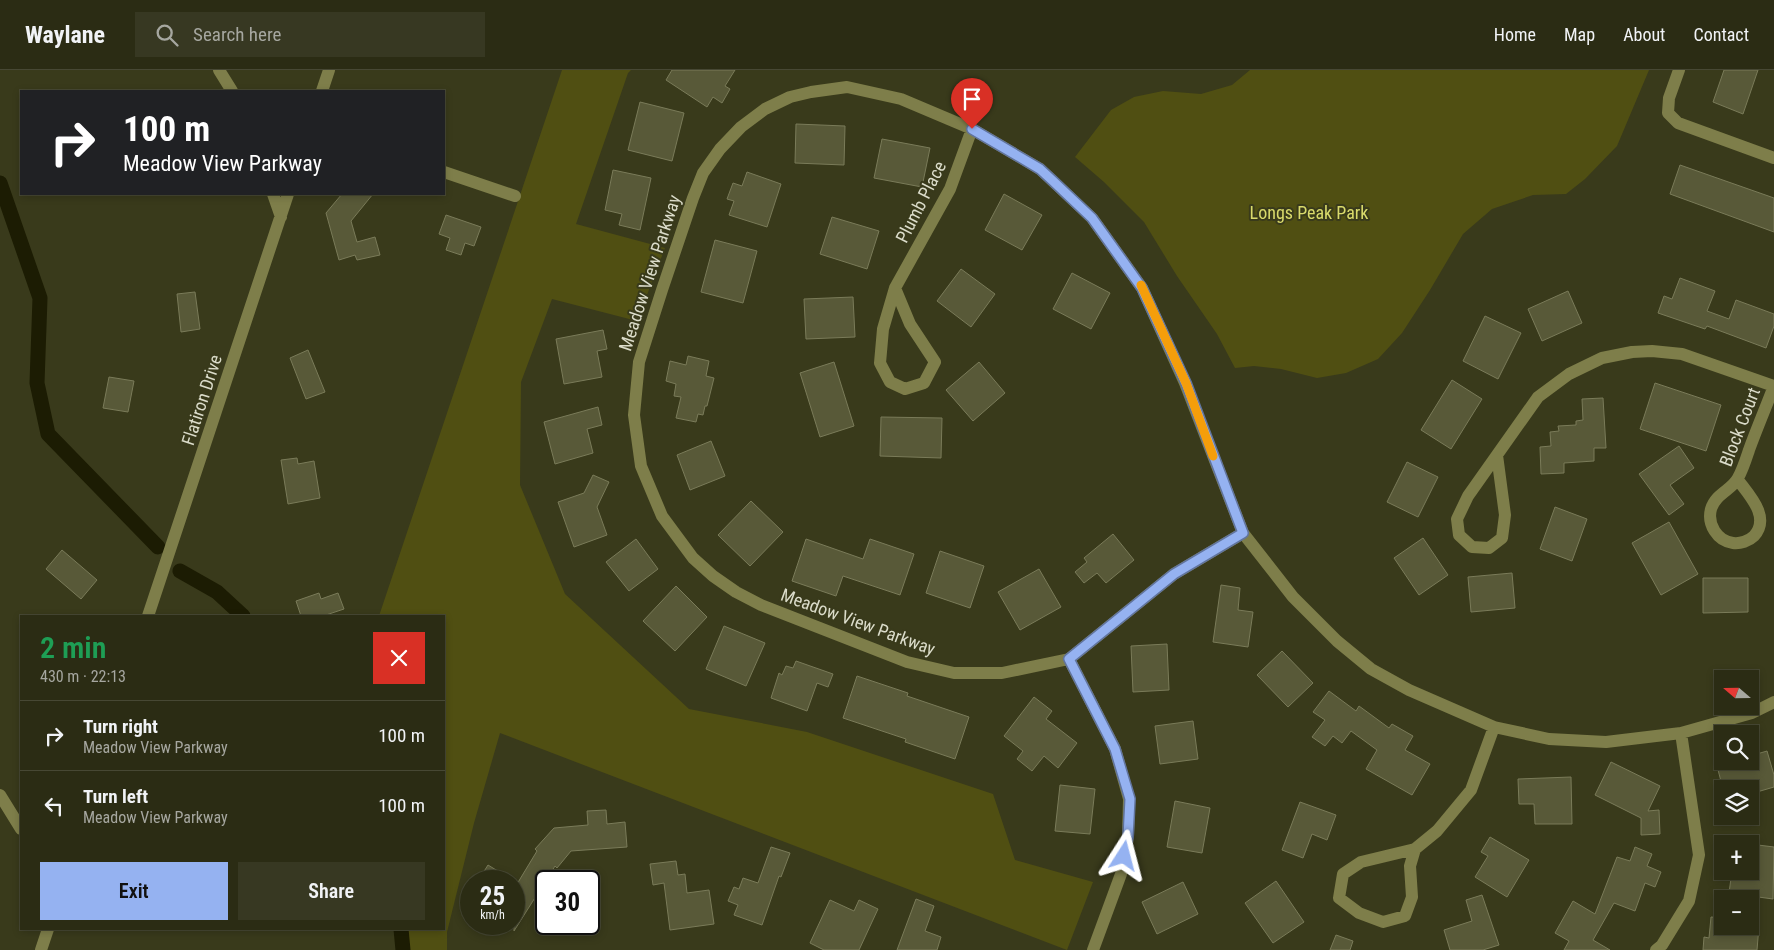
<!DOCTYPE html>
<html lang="en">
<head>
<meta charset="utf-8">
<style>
  :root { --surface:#2b2c14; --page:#373822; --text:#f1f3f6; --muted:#a6a7a0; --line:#474834; --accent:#95b2f1 }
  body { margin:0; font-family:"Roboto Condensed",sans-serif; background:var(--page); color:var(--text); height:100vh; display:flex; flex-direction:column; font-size:19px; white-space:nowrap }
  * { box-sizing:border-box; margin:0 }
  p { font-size:16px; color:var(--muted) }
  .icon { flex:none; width:28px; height:28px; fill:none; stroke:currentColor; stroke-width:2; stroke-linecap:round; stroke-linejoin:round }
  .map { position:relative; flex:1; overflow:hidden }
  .details { position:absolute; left:20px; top:545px; width:425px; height:315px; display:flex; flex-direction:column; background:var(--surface); border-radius:0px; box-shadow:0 2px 8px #0003,0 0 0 1px var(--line) }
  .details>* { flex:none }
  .hud { position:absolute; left:20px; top:20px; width:425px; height:105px; border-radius:0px; box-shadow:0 2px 8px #0003,0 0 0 1px var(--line); background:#202124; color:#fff; overflow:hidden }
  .needle { width:32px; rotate:290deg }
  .buttons { position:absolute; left:1714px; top:600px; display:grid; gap:10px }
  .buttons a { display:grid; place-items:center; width:45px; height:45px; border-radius:0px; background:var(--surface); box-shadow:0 2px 8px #0003,0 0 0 1px var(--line); font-size:25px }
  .speed { position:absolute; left:460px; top:800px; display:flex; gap:10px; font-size:25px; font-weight:700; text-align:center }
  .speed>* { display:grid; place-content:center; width:65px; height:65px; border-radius:50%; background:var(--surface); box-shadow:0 2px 8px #0003,0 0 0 1px var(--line); line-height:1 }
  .speed small { font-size:12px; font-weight:400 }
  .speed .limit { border:2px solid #111; border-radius:8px; background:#fff; color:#111 }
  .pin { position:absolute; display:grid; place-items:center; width:42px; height:42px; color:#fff; margin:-51px -21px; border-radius:50% 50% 50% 0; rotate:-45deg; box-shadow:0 0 5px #0007 }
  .pin .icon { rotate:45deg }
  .me { position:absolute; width:55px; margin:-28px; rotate:9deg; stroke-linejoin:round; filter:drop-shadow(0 0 4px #0008) }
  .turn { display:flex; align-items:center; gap:18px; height:105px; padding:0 20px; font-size:22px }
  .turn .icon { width:65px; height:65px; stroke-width:2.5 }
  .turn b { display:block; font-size:35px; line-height:42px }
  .round { display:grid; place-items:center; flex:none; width:52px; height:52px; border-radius:0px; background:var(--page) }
  .overview { display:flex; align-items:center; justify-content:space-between; height:85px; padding:0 20px }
  h1 { font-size:30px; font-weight:600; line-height:38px; color:#1e9e55 }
  .cta { display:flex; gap:10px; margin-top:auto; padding:10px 20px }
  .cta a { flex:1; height:58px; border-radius:0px; background:var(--accent); color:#111; font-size:20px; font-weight:600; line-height:58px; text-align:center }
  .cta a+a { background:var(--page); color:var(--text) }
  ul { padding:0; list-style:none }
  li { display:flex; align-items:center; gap:15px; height:70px; padding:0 20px; border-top:1px solid var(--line) }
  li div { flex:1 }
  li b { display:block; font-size:19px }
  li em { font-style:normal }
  header { display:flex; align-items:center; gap:30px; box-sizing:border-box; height:70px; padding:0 25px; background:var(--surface); border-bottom:1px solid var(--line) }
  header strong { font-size:24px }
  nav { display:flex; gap:28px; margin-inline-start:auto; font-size:18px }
  .search { width:350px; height:45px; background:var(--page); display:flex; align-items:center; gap:12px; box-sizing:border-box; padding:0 18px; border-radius:0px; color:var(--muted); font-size:19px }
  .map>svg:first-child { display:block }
  .green { fill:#504f12 }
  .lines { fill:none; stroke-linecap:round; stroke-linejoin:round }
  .canal { stroke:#1c1c03; stroke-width:15 }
  .building { fill:#585938; stroke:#7a7b59 }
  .minor { stroke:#7e7e4a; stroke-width:12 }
  .route-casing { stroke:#61749d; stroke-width:12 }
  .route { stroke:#95b2f1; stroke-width:9 }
  .slow { stroke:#f59e0b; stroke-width:9 }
  .labels { text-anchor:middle; stroke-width:4; stroke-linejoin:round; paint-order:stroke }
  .street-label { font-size:18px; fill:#dbdcca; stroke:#393a1b }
  .park-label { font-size:18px; fill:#d9da6b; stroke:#393a1b }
</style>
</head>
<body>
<header>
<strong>Waylane</strong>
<div class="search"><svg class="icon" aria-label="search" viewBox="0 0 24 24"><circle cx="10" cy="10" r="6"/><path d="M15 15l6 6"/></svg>Search here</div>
<nav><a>Home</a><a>Map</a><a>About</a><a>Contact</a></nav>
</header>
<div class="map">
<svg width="1774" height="880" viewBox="0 0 1774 880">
  <rect width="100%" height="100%" fill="#393a1b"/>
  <!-- green -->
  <path class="green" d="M562,0H631L628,3L576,154L665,178L637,251L552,229L521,312L520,415L565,524L689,639L807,662L993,724L1015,790L1093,812L1067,880L500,663L474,753L447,862V880H406L404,859H444V546H379Z
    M1250,0H1649L1617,76L1585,109L1566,124L1533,125L1492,139L1463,164L1430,220L1402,263L1378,289L1346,303L1317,308L1281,299L1254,296L1235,298L1217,264L1177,206L1144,152L1104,112L1075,87L1111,40L1134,27L1163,21L1201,24L1232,15Z"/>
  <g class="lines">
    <!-- canal -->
    <path class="canal" d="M0,113L40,228L37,313L48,364L158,477
      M180,501L217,522L243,546
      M401,859L403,880"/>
  </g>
  <!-- building -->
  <path class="building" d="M672,0H735L725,16L730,19L722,33L713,27L707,37L666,10Z
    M1724,0H1758L1743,44L1713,32Z
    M640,32L684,43L672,91L628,80Z
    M796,54L845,56L844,95L795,93Z
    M882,69L930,78L922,117L874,108Z
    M1680,95L1774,128V162L1670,124Z
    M613,100L651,108L640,160L619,155L622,144L605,140Z
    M747,102L781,114L767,157L729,145L734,131L727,129L733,113L742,116Z
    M342,124H373L351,151L357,172L375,167L380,185L357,190L355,185L339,190L326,143Z
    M1004,124L1042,145L1022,180L985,160Z
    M446,145L481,157L474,176L465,173L461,185L446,180L450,168L439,164Z
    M832,147L879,161L867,199L820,184Z
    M715,170L757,181L743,233L701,222Z
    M961,199L995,224L971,257L937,231Z
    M1072,203L1110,223L1091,259L1053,239Z
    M1680,208L1715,221L1707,241L1729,249L1736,230L1774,244V256L1766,278L1707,256L1705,259L1658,243L1664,226L1672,229Z
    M1568,221L1582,253L1542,271L1528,239Z
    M195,222L200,259L181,262L177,224Z
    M853,227L855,267L806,269L804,229Z
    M1485,246L1521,263L1498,309L1463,291Z
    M603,260L607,279L597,281L602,307L564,314L556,269Z
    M308,280L325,322L306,329L290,288Z
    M688,286L709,291L706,306L714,308L707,336H705L703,345L698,344L696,352L676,348L681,327L674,326L676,314L666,311L670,291L686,295Z
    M834,292L854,356L820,367L800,303Z
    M979,292L1005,323L973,351L946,320Z
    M109,307L134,311L128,342L103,338Z
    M1452,310L1482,329L1451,379L1421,360Z
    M1655,313L1721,335L1706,381L1640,359Z
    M1603,328L1606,378H1594V391L1564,393V403L1541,404L1540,377L1551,376L1550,362L1559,361L1558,356L1576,355V351L1583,350L1582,329Z
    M598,337L602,355L587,359L593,383L555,394L544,352Z
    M881,347L942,348L941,388L880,386Z
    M711,371L725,406L690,420L677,385Z
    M1679,376L1694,398L1670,415L1684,434L1669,445L1639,404Z
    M297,388L298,394L314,391L320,428L288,434L281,390Z
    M1407,392L1438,407L1418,447L1387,432Z
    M593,405L609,412L597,437L607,465L574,477L558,432L584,423Z
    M751,431L783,462L750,496L718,465Z
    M1555,437L1587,449L1572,491L1540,479Z
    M1669,452L1698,504L1661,525L1632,473Z
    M1113,464L1134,490L1106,513L1097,503L1084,513L1075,502L1087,492L1084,488Z
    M1423,468L1448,505L1419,525L1394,488Z
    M636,469L658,499L629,521L606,492Z
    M806,469L863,489L870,469L914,484L900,525L843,506L836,526L792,511Z
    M62,480L97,510L81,529L46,499Z
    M940,481L984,496L970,538L926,523Z
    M1039,499L1061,537L1020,560L998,522Z
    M1512,503L1515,538L1471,542L1468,507Z
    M1703,508H1748V542L1703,543Z
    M1221,515L1240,518L1238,540L1253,542L1248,577L1213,572Z
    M676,516L707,547L675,581L643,551Z
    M319,523L321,529L338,523L344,539L323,546H301L296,531Z
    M724,556L765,573L746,616L706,599Z
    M1167,574L1169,620L1133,622L1131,576Z
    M1282,581L1313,613L1288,637L1257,605Z
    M796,591L833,604L828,617L817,613L807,641L771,628L779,603L782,605L786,596L793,598Z
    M857,606L908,623L907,626L969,647L955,689L905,672L906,669L843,648Z
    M1329,621L1356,641L1359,636L1389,658L1392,654L1413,666L1405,680L1430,694L1412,725L1366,699L1377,680L1351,661L1342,673L1333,666L1325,676L1312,667L1325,650L1313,642Z
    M1034,627L1052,641L1046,649L1077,673L1058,698L1044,686L1032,701L1017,689L1023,681L1004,666Z
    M1193,651L1198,689L1160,694L1155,656Z
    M1767,681L1774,705V717L1750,724V719H1723L1717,696L1733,691H1750V686Z
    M1611,692L1660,716L1648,741L1659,740L1660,764L1641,765V748L1595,725Z
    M1571,707L1572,754H1535L1534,734H1519L1518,709Z
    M1060,715L1095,719L1090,764L1055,761Z
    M1175,731L1210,738L1202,783L1167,777Z
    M1300,732L1336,745L1327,770L1312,764L1303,788L1282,780Z
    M606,740L607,754L625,752L627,777L571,781L557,798L555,796L514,861V819L537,781L535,779L554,758L588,755L587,741Z
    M1490,767L1529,790L1507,827L1475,807L1488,786L1481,782Z
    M1750,774L1774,777L1773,829L1729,823L1732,801H1750Z
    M771,777L790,783L781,807L779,806L762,855L734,845L738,835L728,831L734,817L739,819L743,808L758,813Z
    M1635,777L1652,784L1647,796L1661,802L1655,817L1645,813L1635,841L1614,833L1593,870L1610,880H1564L1569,871L1555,863L1573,831L1595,844L1617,787L1630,791Z
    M676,791L678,805L685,804L687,823L709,820L714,854L670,860L664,813L653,815L650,794Z
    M488,795L514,811H478Z
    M1276,811L1304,852L1273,873L1245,833Z
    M1183,812L1198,844L1157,864L1142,832Z
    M1482,825L1499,875L1483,880H1450L1444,860L1472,851L1466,830Z
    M916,829L934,836L925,861L941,867L937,880H897Z
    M830,830L854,841L859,830L878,839L859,880H824L810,873Z
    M1711,847L1722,848V856H1759L1757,880H1703L1704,867L1709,868Z
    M1336,865L1353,871L1350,880H1330Z"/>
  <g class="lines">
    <!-- minor -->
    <path class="minor" d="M219,0L232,21
      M1679,0L1669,28L1668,43L1678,53L1774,88
      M322,21L329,0
      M444,102L515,126
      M273,124L281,147
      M895,218L910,254L935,292L924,313L905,319L890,312L880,293L883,259L895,218L950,119L972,59
      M1497,385L1505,445L1502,468L1489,478L1472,477L1459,465L1457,449L1468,426L1538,327L1569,304L1602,288L1632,282L1652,281L1682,284L1774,316
      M1738,410C1749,425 1771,447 1754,466C1749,471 1740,474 1733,473C1717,471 1707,454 1711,439C1716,423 1732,420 1738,408C1743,399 1746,389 1749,380C1757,358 1766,337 1774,316
      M1243,463L1174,504L1069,589L1002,603H954L907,592L761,535L736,522L713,506L693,488L662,446L641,396L634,345L639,292L662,220L693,128L703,103L720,79L741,57L765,39L790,27L811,22L847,17L901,29L972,59L1040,99L1092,148L1142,218L1185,313L1243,463L1293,527L1337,571L1371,599L1409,620L1494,657L1549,669L1606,672L1681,663L1752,643L1774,632
      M148,546L288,124
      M1069,589L1115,679L1129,729L1128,767L1121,804L1093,880
      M0,725L21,759
      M1415,779L1410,796L1412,827L1405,846L1383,852L1359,843L1339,828L1343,804L1361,792L1415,779L1437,761L1471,720L1494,657
      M41,880L48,859
      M1656,880L1662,875L1689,831L1699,785L1681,663"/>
  </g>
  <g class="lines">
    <!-- route casing -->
    <g class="route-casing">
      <path id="route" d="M972,59L1040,99L1053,111L1092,148L1142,218L1186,313L1243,463L1174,504L1069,589L1115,679L1130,729L1128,767L1124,786"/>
    </g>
    <!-- route -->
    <use href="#route" class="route"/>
    <!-- slow -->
    <path class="slow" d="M1141,215L1186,313L1213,386"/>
  </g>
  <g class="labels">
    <!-- street labels -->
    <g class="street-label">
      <text transform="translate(921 132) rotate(-63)" y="6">Plumb Place</text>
      <text transform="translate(650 203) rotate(-72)" y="6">Meadow View Parkway</text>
      <text transform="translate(202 330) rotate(-72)" y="6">Flatiron Drive</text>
      <text transform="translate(1740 357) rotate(-69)" y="6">Block Court</text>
      <text transform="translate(858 552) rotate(20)" y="6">Meadow View Parkway</text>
    </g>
    <!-- park labels -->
    <g class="park-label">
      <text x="1309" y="149">Longs Peak Park</text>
    </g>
  </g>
</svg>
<div class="buttons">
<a><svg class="needle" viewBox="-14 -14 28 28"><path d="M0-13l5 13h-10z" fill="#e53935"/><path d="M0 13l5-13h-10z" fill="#a6a7a0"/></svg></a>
<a><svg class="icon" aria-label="search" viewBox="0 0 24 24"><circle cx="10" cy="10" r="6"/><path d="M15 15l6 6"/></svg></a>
<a><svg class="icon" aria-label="layers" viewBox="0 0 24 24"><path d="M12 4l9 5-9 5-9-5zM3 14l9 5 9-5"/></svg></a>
<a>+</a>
<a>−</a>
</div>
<div class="speed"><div>25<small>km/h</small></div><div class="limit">30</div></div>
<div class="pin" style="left:972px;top:59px;background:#d93025"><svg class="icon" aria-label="arrive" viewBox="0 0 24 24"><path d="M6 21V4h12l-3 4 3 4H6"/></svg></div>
<svg class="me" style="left:1124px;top:786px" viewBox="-20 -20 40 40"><path d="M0-17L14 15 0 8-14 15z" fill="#95b2f1" stroke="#fff" stroke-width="4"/></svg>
<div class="hud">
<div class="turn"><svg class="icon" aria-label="right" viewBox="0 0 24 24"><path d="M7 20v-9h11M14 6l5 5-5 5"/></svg><div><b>100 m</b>Meadow View Parkway</div></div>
</div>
<section class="details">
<div class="overview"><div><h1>2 min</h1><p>430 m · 22:13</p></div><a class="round" style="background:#d93025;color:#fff"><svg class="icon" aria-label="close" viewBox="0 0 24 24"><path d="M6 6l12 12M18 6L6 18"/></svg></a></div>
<ul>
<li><svg class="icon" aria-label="right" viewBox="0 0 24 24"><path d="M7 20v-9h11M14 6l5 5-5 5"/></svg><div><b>Turn right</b><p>Meadow View Parkway</p></div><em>100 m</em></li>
<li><svg class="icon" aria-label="left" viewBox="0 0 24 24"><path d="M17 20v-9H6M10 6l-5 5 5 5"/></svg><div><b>Turn left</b><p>Meadow View Parkway</p></div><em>100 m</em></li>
</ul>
<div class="cta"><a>Exit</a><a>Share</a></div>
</section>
</div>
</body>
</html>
